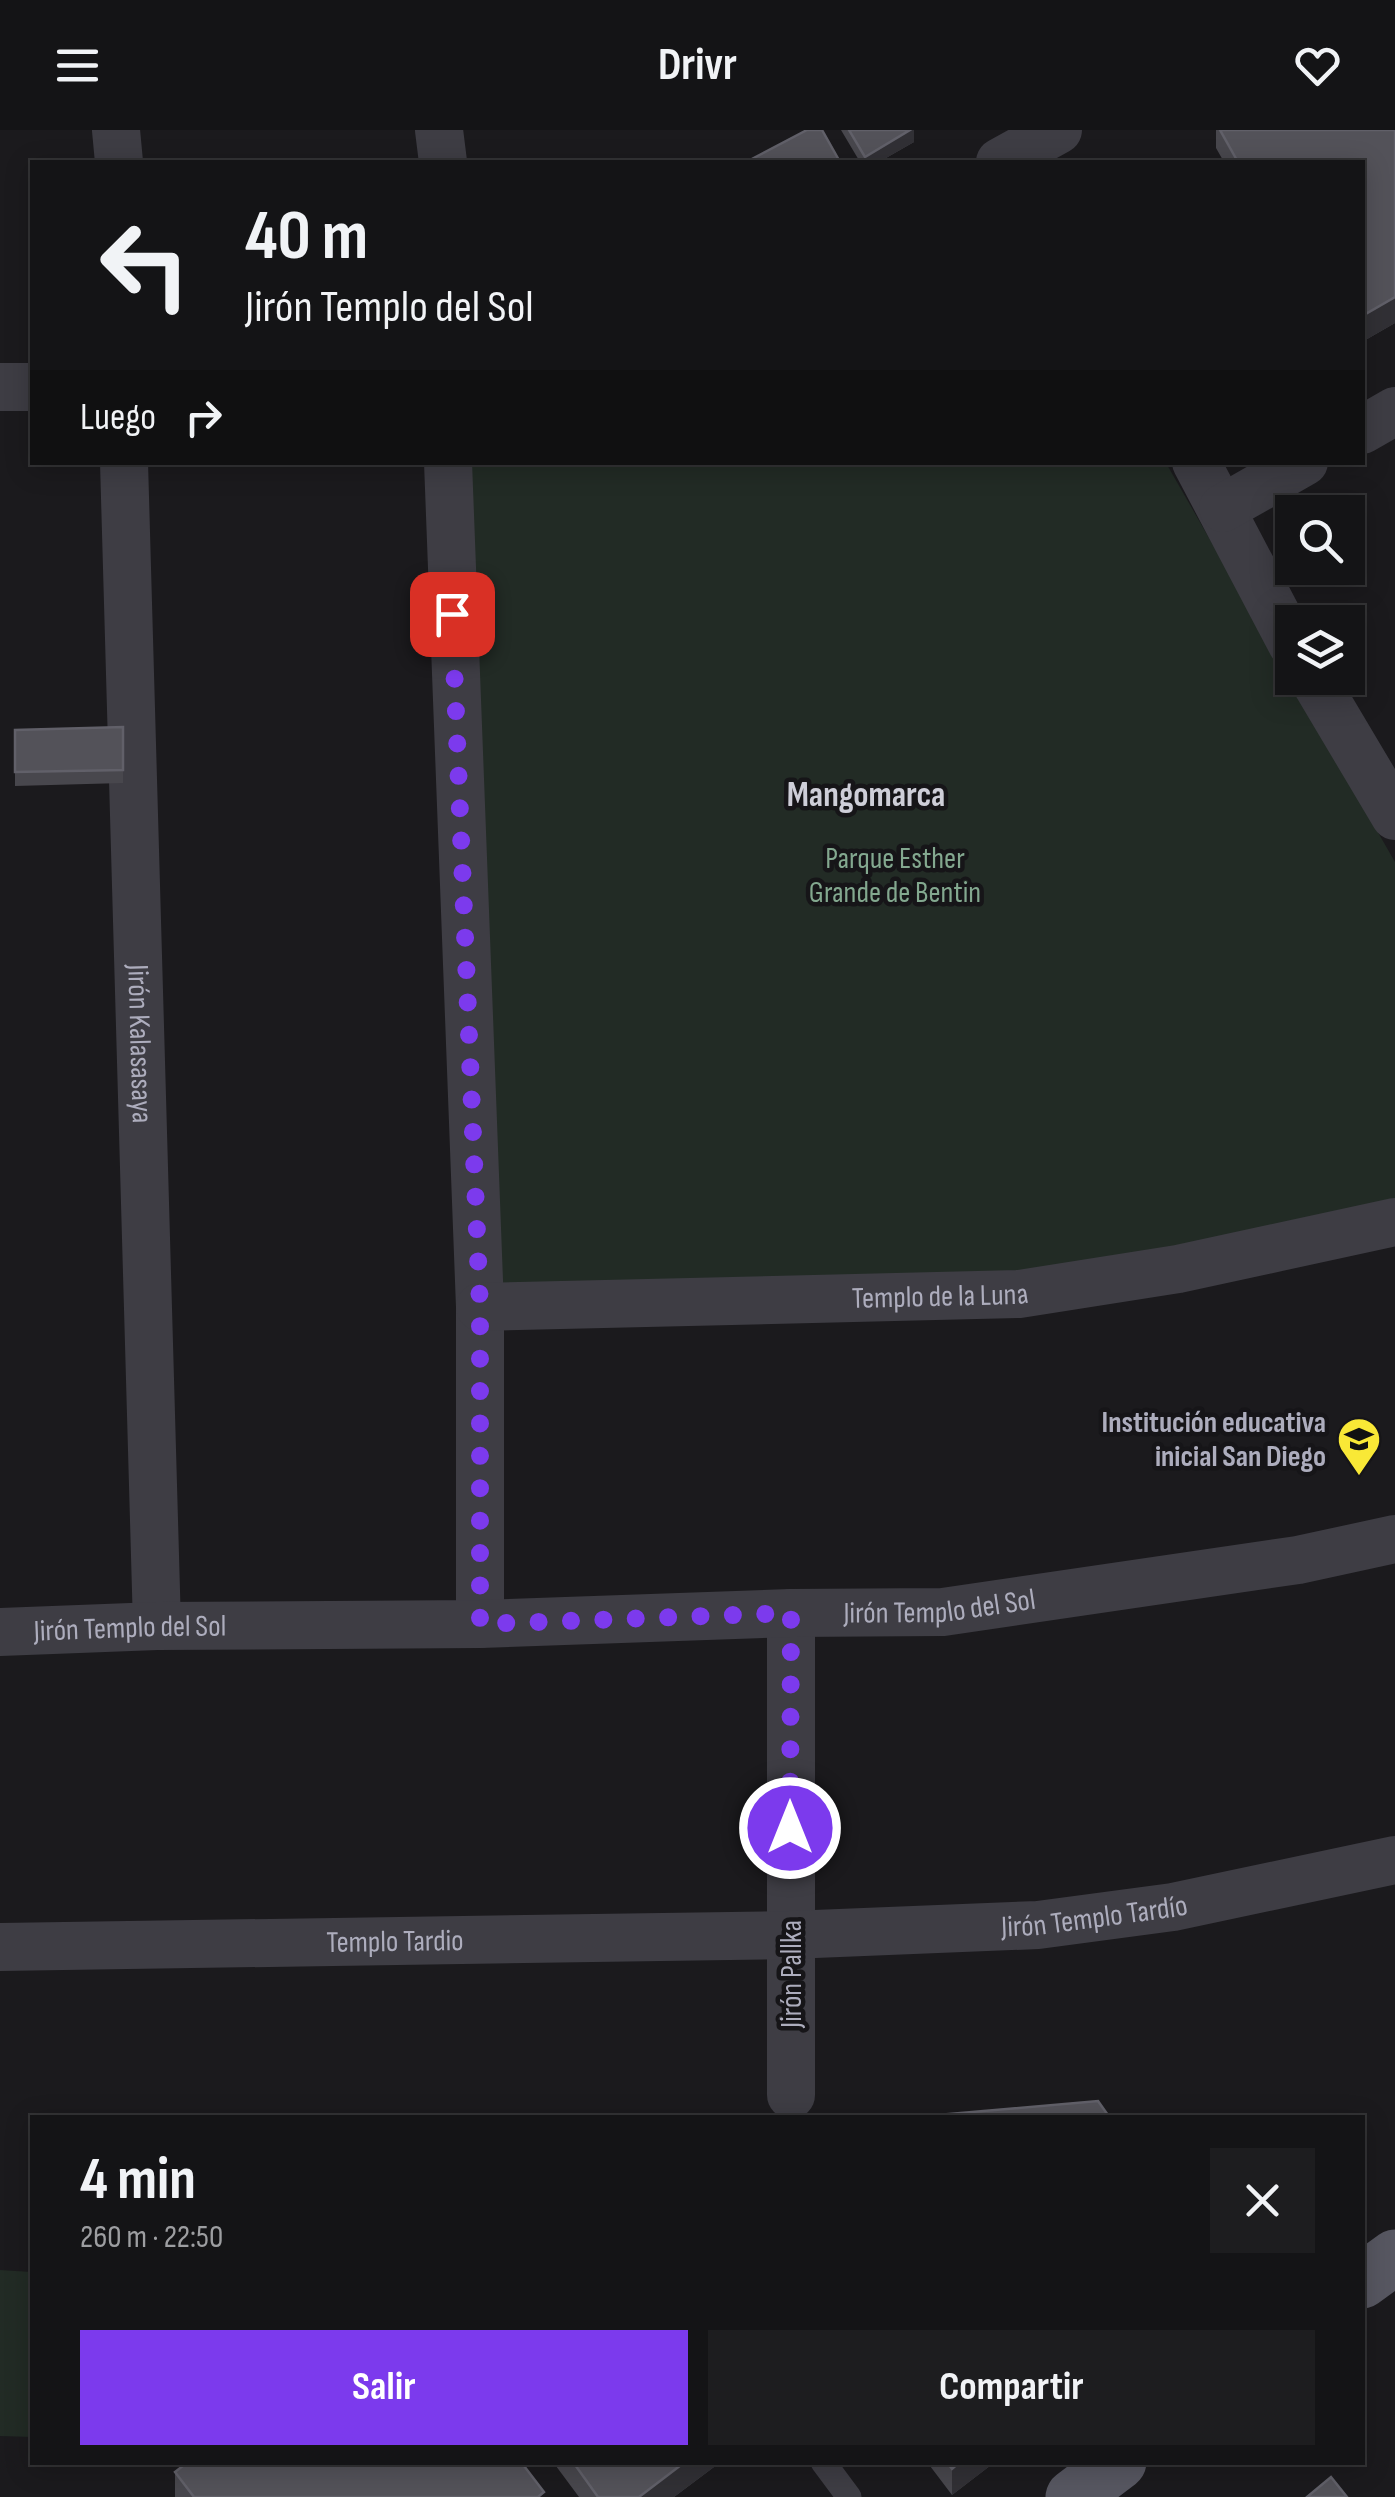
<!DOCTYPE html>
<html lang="es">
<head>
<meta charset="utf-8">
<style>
  :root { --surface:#141416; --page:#1d1d1f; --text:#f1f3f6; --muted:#9d9ea1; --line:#333335; --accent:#7c3aed }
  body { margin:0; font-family:"Sofia Sans Condensed",sans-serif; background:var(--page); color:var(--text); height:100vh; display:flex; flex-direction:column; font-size:38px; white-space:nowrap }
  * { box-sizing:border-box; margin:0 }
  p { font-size:32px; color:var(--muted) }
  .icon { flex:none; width:55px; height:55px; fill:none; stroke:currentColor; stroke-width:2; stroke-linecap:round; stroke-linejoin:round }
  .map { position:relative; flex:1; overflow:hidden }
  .drawer { position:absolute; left:30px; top:1985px; width:1335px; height:350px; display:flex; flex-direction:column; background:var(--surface); border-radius:0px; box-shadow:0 5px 25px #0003,0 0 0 2px var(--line) }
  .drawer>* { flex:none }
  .hud { position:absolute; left:30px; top:30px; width:1335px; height:305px; border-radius:0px; box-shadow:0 5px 25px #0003,0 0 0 2px var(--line); background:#141416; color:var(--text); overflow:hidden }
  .fabs { position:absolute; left:1275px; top:365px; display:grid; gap:20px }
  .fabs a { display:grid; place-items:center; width:90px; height:90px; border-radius:0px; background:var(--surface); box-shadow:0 5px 25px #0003,0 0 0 2px var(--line); font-size:50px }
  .pin { position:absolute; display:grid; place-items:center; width:85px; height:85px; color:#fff; margin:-42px; border-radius:20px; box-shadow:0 5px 15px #0006 }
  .me { position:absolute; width:110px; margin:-55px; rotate:0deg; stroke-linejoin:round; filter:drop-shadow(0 0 8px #0008) }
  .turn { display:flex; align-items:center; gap:35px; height:210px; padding:0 50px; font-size:45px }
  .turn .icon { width:130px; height:130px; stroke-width:2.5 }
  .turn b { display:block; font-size:70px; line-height:85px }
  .then { display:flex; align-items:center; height:95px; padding:0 50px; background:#0003; gap:20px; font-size:38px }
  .round { display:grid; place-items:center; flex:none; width:105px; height:105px; border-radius:0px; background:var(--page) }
  .headline { display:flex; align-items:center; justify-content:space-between; height:170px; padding:0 50px }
  h1 { font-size:60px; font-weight:700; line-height:75px }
  .action { display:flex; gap:20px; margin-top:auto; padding:20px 50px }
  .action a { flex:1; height:115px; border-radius:0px; background:var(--accent); color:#fff; font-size:40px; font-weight:700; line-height:115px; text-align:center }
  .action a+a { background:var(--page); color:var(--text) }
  header { display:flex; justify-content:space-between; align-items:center; height:130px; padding:0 50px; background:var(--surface); font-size:45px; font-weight:700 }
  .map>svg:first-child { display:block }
  .green { fill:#222b25 }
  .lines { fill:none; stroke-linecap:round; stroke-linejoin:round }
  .service { stroke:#3e3d44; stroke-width:25 }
  .minor { stroke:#3e3d44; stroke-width:48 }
  .primary { stroke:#575761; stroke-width:55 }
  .wall { fill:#48474d }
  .shaded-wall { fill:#313035 }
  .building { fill:#535259; stroke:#616069; stroke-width:2.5 }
  .route { stroke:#7c3aed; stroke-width:18; stroke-dasharray:0 32.4 }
  .labels { text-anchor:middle; stroke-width:9; stroke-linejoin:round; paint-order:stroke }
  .park-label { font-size:30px; fill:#83a88f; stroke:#161518 }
  .street-label { font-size:30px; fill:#adadbd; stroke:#161518 }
  .poi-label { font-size:30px; font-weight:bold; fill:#adadbd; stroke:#161518; text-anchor:end }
  .quarter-label { font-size:35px; font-weight:bold; fill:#ceced8; stroke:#161518 }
</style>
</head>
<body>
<header><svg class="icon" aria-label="menu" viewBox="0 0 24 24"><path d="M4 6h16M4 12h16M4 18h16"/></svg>Drivr<svg class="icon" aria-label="heart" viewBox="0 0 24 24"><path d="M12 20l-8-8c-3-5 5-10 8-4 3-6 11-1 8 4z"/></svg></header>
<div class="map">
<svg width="1395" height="2367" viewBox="0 0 1395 2367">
  <rect width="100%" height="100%" fill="#1b1a1d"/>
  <!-- green -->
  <path class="green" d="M461,333H1166L1395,732V1077L982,1158L494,1166Z
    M0,2140L32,2142V2307L0,2306Z"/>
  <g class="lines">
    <!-- service -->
    <path class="service" d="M823,2332L849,2367"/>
    <!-- minor -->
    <g class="minor">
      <path d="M116,0L119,32"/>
      <path d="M439,0L443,32"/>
      <path d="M1000,32L1058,0"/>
      <path d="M0,257H32"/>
      <path d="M1362,300L1395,281"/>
      <path id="s1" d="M124,332L157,1496"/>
      <path d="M448,332L480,1177V1494"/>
      <path d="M1196,332L1292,514"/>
      <path d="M1223,378L1304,332"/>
      <path d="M1313,548L1395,686"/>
      <path id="s2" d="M480,1177L1019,1164L1178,1139L1395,1092"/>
      <path d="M791,1483V1965"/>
      <path id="s3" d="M0,1502L157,1496L480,1494L791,1483L943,1482L1298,1430L1395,1409"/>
      <path id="s4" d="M0,1817L790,1805L1038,1795L1173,1777L1395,1730"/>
    </g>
    <!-- primary -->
    <path class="primary" d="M1362,2151L1395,2127
      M1073,2367L1119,2332"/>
  </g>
  <!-- wall -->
  <path class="wall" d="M841,0H914V12L879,32H860Z
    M1216,0H1395V193L1362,212V32H1224L1216,18Z
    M123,597V653L15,656V600Z
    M553,2332H718V2334L674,2367H579Z
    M927,2332H995L952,2365Z
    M175,2342L544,2367H175Z"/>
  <!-- shaded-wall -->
  <path class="shaded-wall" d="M910,0H914V12L879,32H865V27Z
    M1395,167V193L1362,212V186Z
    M685,2332H718V2334L674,2367H639Z
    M960,2332H995L952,2365V2339Z"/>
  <!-- building -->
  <path class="building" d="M807,0H822L840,32H746Z
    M849,0H910L865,27Z
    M1220,0H1395V167L1362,186V32H1238Z
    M123,597V640L15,642V600Z
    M1098,1971L1110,1988H903Z
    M188,2332H521L544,2362L538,2367H194L175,2342Z
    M573,2332H685L639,2367H598Z
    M947,2332H960L952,2339Z
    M1331,2347L1347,2367H1307Z"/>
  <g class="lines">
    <!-- route -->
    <path class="route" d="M452,484L480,1177V1494L791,1483L790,1698"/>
  </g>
  <!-- icons -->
  <defs>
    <g id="school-pin" transform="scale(2.25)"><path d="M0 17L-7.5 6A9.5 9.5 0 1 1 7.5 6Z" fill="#f9e836" stroke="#161518"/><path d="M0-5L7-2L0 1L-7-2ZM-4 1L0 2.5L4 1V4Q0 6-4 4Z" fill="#111"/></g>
  </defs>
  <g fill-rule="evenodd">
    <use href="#school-pin" x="1359" y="1309"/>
  </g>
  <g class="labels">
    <!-- park labels -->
    <g class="park-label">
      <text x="895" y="738">Parque Esther<tspan x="895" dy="34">Grande de Bentin</tspan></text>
    </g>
    <!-- street labels -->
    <g class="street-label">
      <text dy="10" stroke="none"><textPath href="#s1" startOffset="582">Jirón Kalasasaya</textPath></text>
      <text dy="10" stroke="none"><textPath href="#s2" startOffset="460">Templo de la Luna</textPath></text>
      <text dy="10" stroke="none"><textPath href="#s3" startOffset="940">Jirón Templo del Sol</textPath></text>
      <text dy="10" stroke="none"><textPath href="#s3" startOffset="130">Jirón Templo del Sol</textPath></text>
      <text dy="10" stroke="none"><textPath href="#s4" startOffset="1095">Jirón Templo Tardío</textPath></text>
      <text dy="10" stroke="none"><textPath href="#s4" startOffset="395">Templo Tardio</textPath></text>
      <text transform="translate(791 1844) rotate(-90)" y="10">Jirón Pallka</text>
    </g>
    <!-- poi labels -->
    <g class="poi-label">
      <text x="1326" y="1302">Institución educativa<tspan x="1326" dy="34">inicial San Diego</tspan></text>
    </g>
    <!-- quarter labels -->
    <g class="quarter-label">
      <text x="866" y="676">Mangomarca</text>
    </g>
  </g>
</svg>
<div class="fabs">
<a><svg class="icon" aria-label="search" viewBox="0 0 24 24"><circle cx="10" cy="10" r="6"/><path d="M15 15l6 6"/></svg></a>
<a><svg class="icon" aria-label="layers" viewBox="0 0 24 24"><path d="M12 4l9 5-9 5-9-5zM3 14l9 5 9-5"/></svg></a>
</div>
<div class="pin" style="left:452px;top:484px;background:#d93025"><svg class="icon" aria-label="arrive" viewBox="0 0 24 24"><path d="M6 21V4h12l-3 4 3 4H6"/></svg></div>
<svg class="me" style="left:790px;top:1698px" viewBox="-20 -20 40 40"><circle r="17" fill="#7c3aed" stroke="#fff" stroke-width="3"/><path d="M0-11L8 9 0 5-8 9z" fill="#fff"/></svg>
<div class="hud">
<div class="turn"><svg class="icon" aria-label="left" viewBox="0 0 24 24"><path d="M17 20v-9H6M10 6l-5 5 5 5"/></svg><div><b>40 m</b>Jirón Templo del Sol</div></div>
<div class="then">Luego<svg class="icon" aria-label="right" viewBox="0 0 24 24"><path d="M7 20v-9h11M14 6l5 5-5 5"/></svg></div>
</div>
<section class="drawer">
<div class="headline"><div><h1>4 min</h1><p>260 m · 22:50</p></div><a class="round"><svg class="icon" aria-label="close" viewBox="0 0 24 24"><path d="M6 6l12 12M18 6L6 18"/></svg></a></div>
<div class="action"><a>Salir</a><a>Compartir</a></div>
</section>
</div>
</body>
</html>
